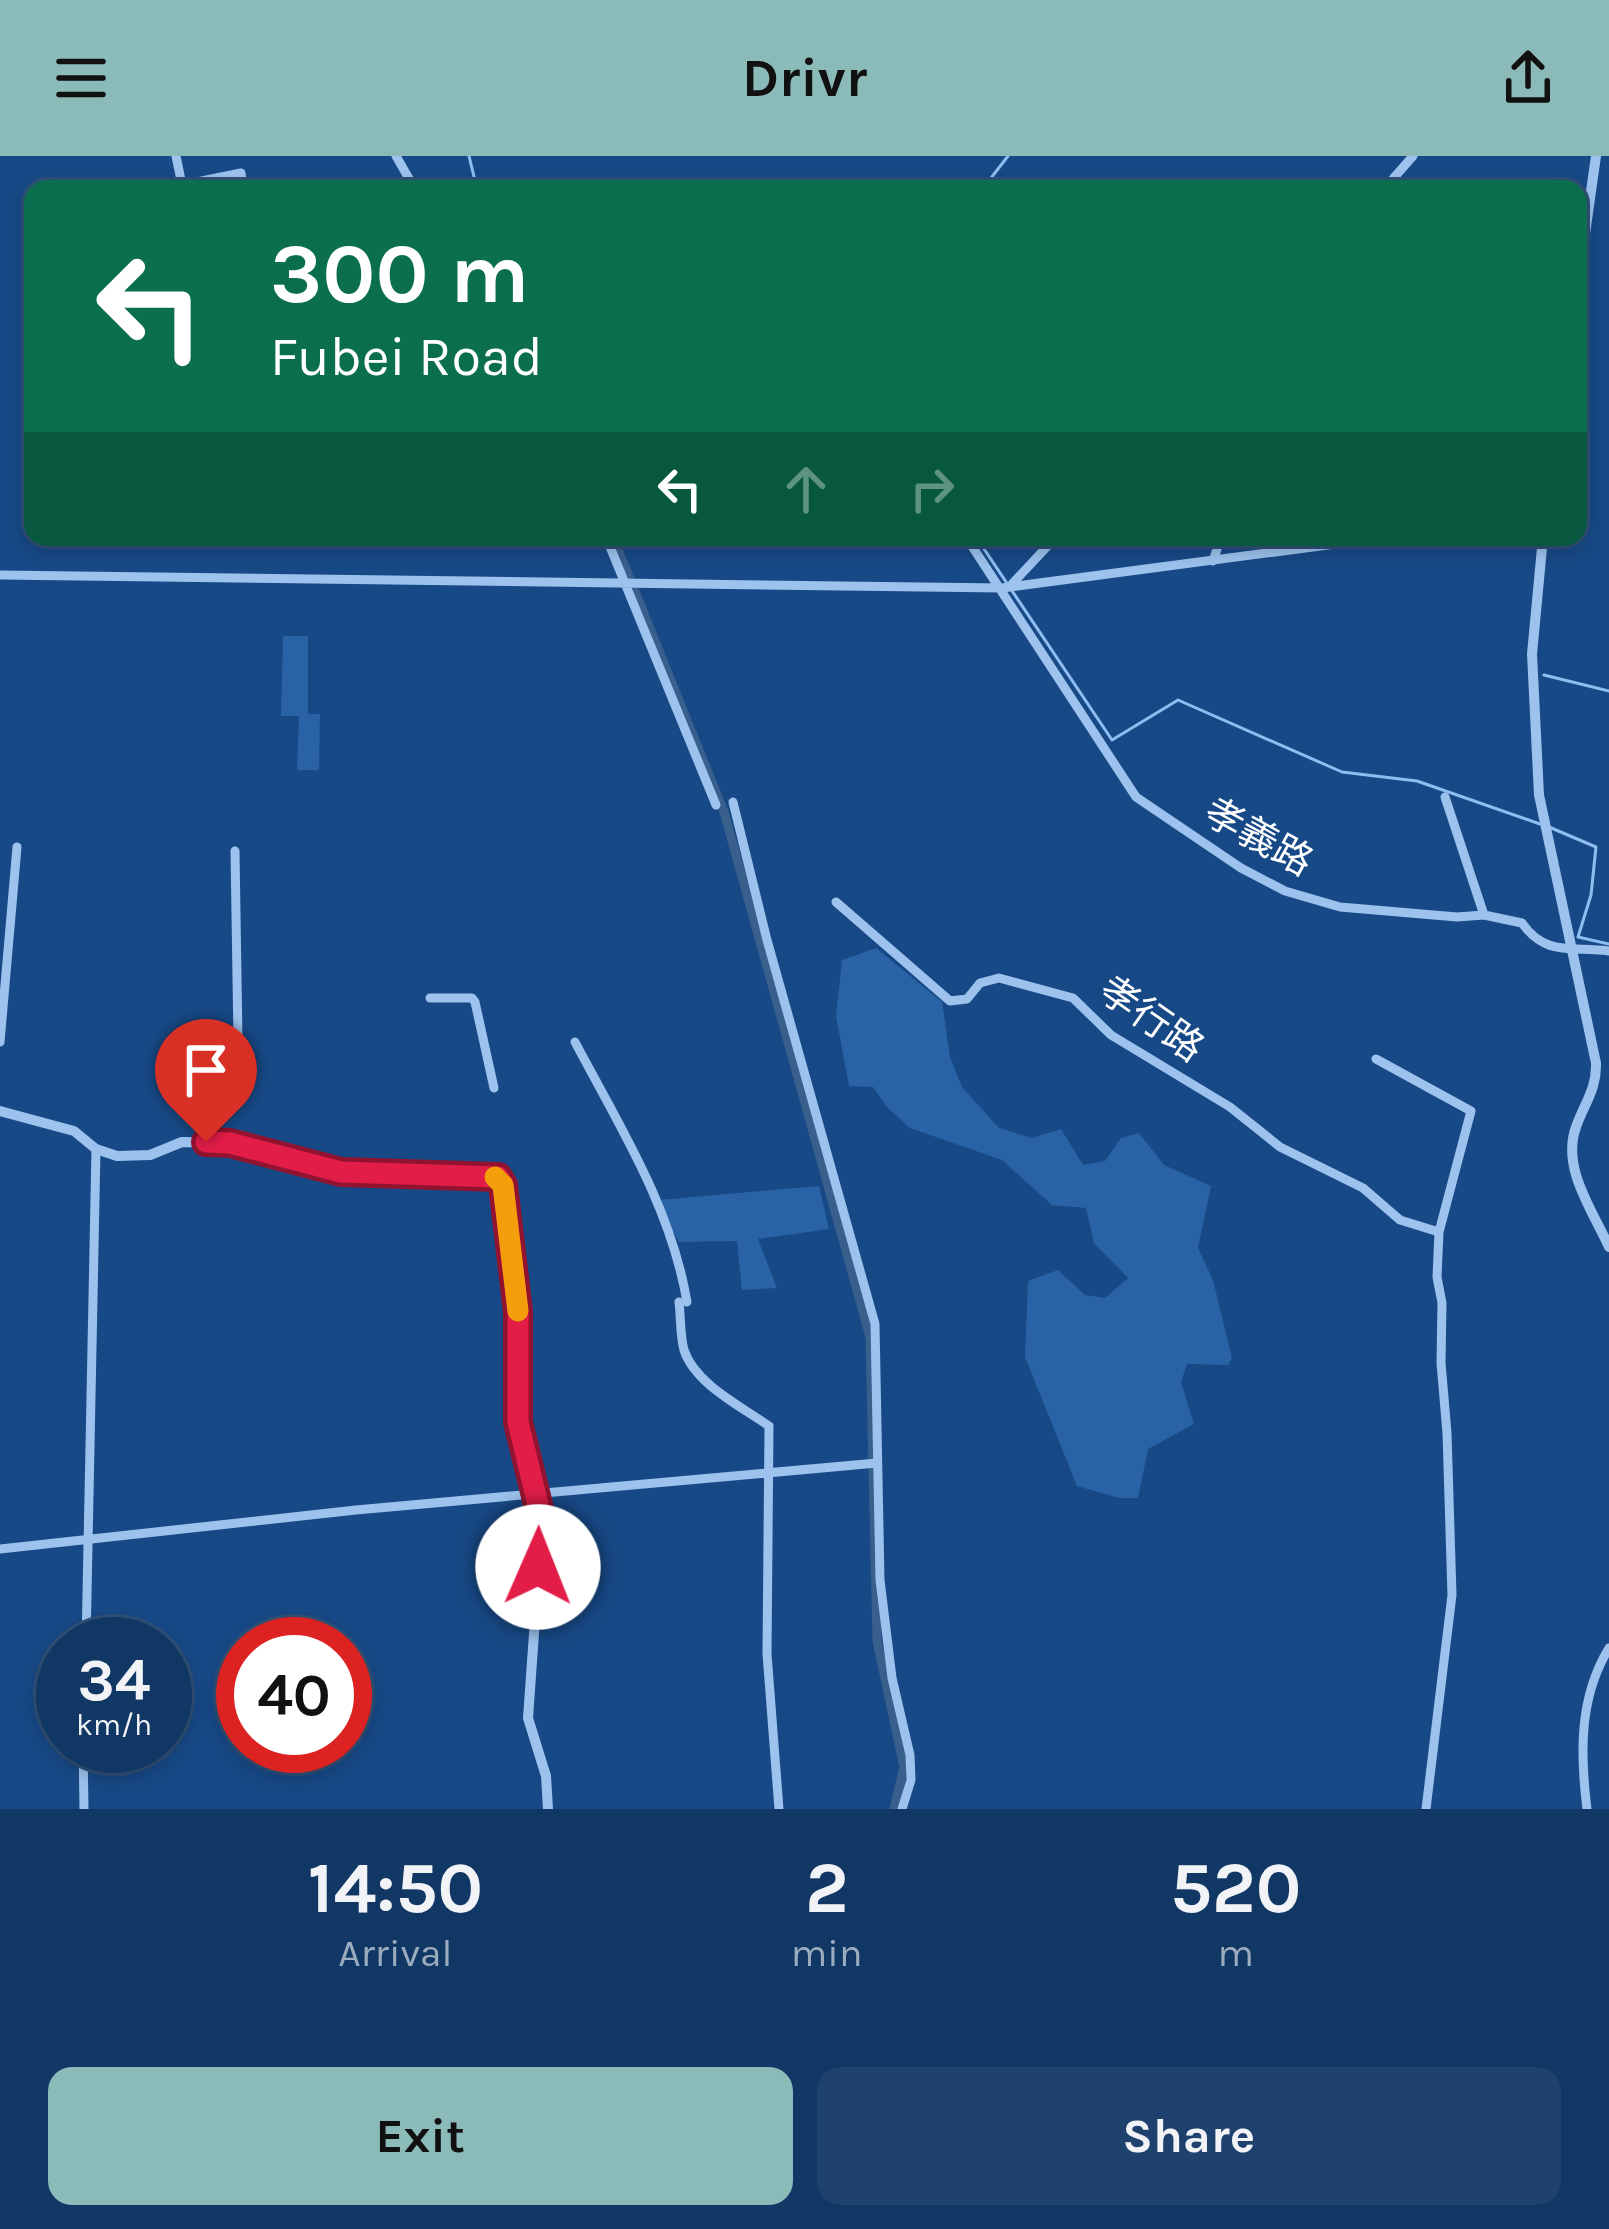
<!DOCTYPE html>
<html lang="en">
<head>
<meta charset="utf-8">
<style>
  :root { --surface:#113764; --page:#1e426d; --text:#f1f3f6; --muted:#9cacbf; --line:#305178; --accent:#8bbbb9 }
  body { margin:0; font-family:Karla,"Noto Sans TC",sans-serif; background:var(--page); color:var(--text); height:100vh; display:flex; flex-direction:column; font-size:45px; white-space:nowrap }
  * { box-sizing:border-box; margin:0 }
  p { font-size:39px; color:var(--muted) }
  .icon { flex:none; width:66px; height:66px; fill:none; stroke:currentColor; stroke-width:2; stroke-linecap:round; stroke-linejoin:round }
  .map { position:relative; height:1653px; overflow:hidden }
  .sheet { display:flex; flex-direction:column; background:var(--surface); flex:1 }
  .sheet>* { flex:none }
  .hud { position:absolute; left:24px; top:24px; width:1563px; height:366px; border-radius:24px; box-shadow:0 6px 18px #0003,0 0 0 3px var(--line); background:#0b6e4f; color:#fff; overflow:hidden }
  .speed { position:absolute; left:36px; top:1461px; display:flex; gap:24px; font-size:60px; font-weight:700; text-align:center }
  .speed>* { display:grid; place-content:center; width:156px; height:156px; border-radius:50%; background:var(--surface); box-shadow:0 6px 18px #0003,0 0 0 3px var(--line); line-height:1 }
  .speed small { font-size:30px; font-weight:400 }
  .speed .limit { border:18px solid #d22; background:#fff; color:#111 }
  .pin { position:absolute; display:grid; place-items:center; width:102px; height:102px; color:#fff; margin:-123px -51px; border-radius:50% 50% 50% 0; rotate:-45deg; box-shadow:0 0 12px #0007 }
  .pin .icon { rotate:45deg }
  .me { position:absolute; width:132px; margin:-66px; rotate:1deg; stroke-linejoin:round; filter:drop-shadow(0 0 9px #0008) }
  .turn { display:flex; align-items:center; gap:42px; height:252px; padding:0 48px; font-size:54px }
  .turn .icon { width:156px; height:156px; stroke-width:2.5 }
  .turn b { display:block; font-size:84px; line-height:102px }
  .lanes { display:flex; align-items:center; height:114px; padding:0 48px; background:#0003; justify-content:center; gap:60px; direction:ltr }
  .lanes .off { opacity:.35 }
  .eta { display:flex; justify-content:space-evenly; align-items:center; height:204px; text-align:center }
  .eta b { font-size:72px; font-weight:700; line-height:84px }
  .primary-button { display:flex; gap:24px; margin-top:auto; padding:24px 48px }
  .primary-button a { flex:1; height:138px; border-radius:24px; background:var(--accent); color:#111; font-size:48px; font-weight:700; line-height:138px; text-align:center }
  .primary-button a+a { background:var(--page); color:var(--text) }
  header { display:flex; justify-content:space-between; align-items:center; height:156px; padding:0 48px; background:var(--accent); color:#111; font-size:54px; font-weight:700 }
  .map>svg:first-child { display:block }
  .green { fill:#2963a5 }
  .lines { fill:none; stroke-linecap:round; stroke-linejoin:round }
  .stream { stroke:#8fbdf0; stroke-width:3 }
  .canal { stroke:#395f8c; stroke-width:9 }
  .minor { stroke:#9cc2ed; stroke-width:9 }
  .tertiary { stroke:#9cc2ed; stroke-width:10 }
  .route-casing { stroke:#92132f; stroke-width:30 }
  .route { stroke:#e11d48; stroke-width:21 }
  .slow { stroke:#f59e0b; stroke-width:21 }
  .labels { text-anchor:middle; stroke-width:12; stroke-linejoin:round; paint-order:stroke }
  .street-label { font-size:39px; fill:#fff; stroke:#174986 }
</style>
</head>
<body>
<header><svg class="icon" aria-label="menu" viewBox="0 0 24 24"><path d="M4 6h16M4 12h16M4 18h16"/></svg>Drivr<svg class="icon" aria-label="share" viewBox="0 0 24 24"><path d="M12 15V3M7 8l5-5 5 5M5 13v7h14v-7"/></svg></header>
<div class="map">
<svg width="1609" height="1653" viewBox="0 0 1609 1653">
  <rect width="100%" height="100%" fill="#174986"/>
  <!-- green -->
  <path class="green" d="M283,480H308V558H320L319,614H297L299,560H281Z
    M876,792L942,846L950,901L962,931L999,972L1032,982L1061,973L1083,1009L1105,1005L1121,982L1139,977L1164,1009L1211,1030L1198,1092L1213,1124L1232,1202L1228,1209L1187,1208L1181,1226L1194,1268L1148,1293L1138,1342H1119L1077,1330L1025,1201L1028,1125L1058,1114L1085,1139L1105,1142L1128,1122L1094,1087L1086,1052L1052,1049L1002,1004L910,972L887,951L873,931L849,930L836,860L842,804Z
    M819,1030L829,1073L758,1083L777,1132L742,1134L737,1085L679,1086L658,1044Z"/>
  <g class="lines">
    <!-- stream -->
    <path class="stream" d="M469,0L477,33
      M991,22L1008,0
      M976,381L1112,584L1178,544L1342,616L1417,625L1540,668
      M1544,519L1609,535
      M1549,671L1596,691L1591,739L1578,781L1609,788"/>
    <!-- canal -->
    <path class="canal" d="M613,381L724,656L870,1181L877,1485L904,1611L894,1653"/>
    <!-- minor -->
    <path class="minor" d="M176,0L182,29L241,17L243,33
      M396,0L415,33
      M1384,33L1413,0
      M606,381L716,649
      M966,381L1136,641L1241,712L1285,735L1340,751L1457,761L1484,759
      M1213,405L1221,381
      M0,419L1002,432L1388,381
      M1012,428L1056,381
      M1445,641L1484,759L1522,767C1546,801 1572,790 1609,795
      M733,646L767,784L875,1168L880,1424L892,1522L910,1599L911,1624L902,1653
      M235,695L238,884
      M836,746L950,845L967,843L980,827L999,822L1073,842L1111,879L1230,951L1280,991L1363,1032L1400,1064L1439,1076
      M430,842H472L475,846L494,932
      M0,886L17,691
      M575,886C620,971 671,1051 687,1146
      M1376,903L1471,955L1439,1076L1437,1121L1442,1147L1441,1207L1447,1277L1452,1439L1426,1653
      M679,1146C681,1162 680,1180 684,1194C695,1228 742,1251 769,1270L767,1498L779,1653
      M0,1393L356,1354L877,1307
      M86,1488L96,993
      M83,1590L84,1653
      M1587,1653C1580,1597 1579,1541 1609,1492"/>
    <!-- tertiary -->
    <path class="tertiary" d="M1578,127L1596,0
      M1543,381L1532,498L1539,639L1596,907C1597,933 1584,948 1576,971C1561,1012 1593,1055 1609,1091
      M0,955L74,975L96,993L117,1000L150,999L182,986L230,987L342,1015L498,1021L503,1029L518,1156V1266L542,1365L528,1562L546,1620L548,1653"/>
  </g>
  <g class="lines">
    <!-- route casing -->
    <g class="route-casing">
      <path id="route" d="M206,986L230,987L341,1016L498,1021L503,1029L518,1156V1266L542,1365L538,1411"/>
    </g>
    <!-- route -->
    <use href="#route" class="route"/>
    <!-- slow -->
    <path class="slow" d="M495,1021L503,1029L518,1155"/>
  </g>
  <g class="labels">
    <!-- street labels -->
    <g class="street-label">
      <text transform="translate(1259 680) rotate(29)" y="14">孝義路</text>
      <text transform="translate(1152 862) rotate(35)" y="14">孝行路</text>
    </g>
  </g>
</svg>
<div class="speed"><div>34<small>km/h</small></div><div class="limit">40</div></div>
<div class="pin" style="left:206px;top:986px;background:#d93025"><svg class="icon" aria-label="arrive" viewBox="0 0 24 24"><path d="M6 21V4h12l-3 4 3 4H6"/></svg></div>
<svg class="me" style="left:538px;top:1411px" viewBox="-20 -20 40 40"><circle r="19" fill="#fff"/><path d="M0-13L10 11 0 6-10 11z" fill="#e11d48"/></svg>
<div class="hud">
<div class="turn"><svg class="icon" aria-label="left" viewBox="0 0 24 24"><path d="M17 20v-9H6M10 6l-5 5 5 5"/></svg><div><b>300 m</b>Fubei Road</div></div>
<div class="lanes"><svg class="icon" aria-label="left" viewBox="0 0 24 24"><path d="M17 20v-9H6M10 6l-5 5 5 5"/></svg><svg class="icon off" aria-label="ahead" viewBox="0 0 24 24"><path d="M12 20V5M6 11l6-6 6 6"/></svg><svg class="icon off" aria-label="right" viewBox="0 0 24 24"><path d="M7 20v-9h11M14 6l5 5-5 5"/></svg></div>
</div>
</div>
<section class="sheet">
<div class="eta">
<div><b>14:50</b><p>Arrival</p></div>
<div><b>2</b><p>min</p></div>
<div><b>520</b><p>m</p></div>
</div>
<div class="primary-button"><a>Exit</a><a>Share</a></div>
</section>
</body>
</html>
